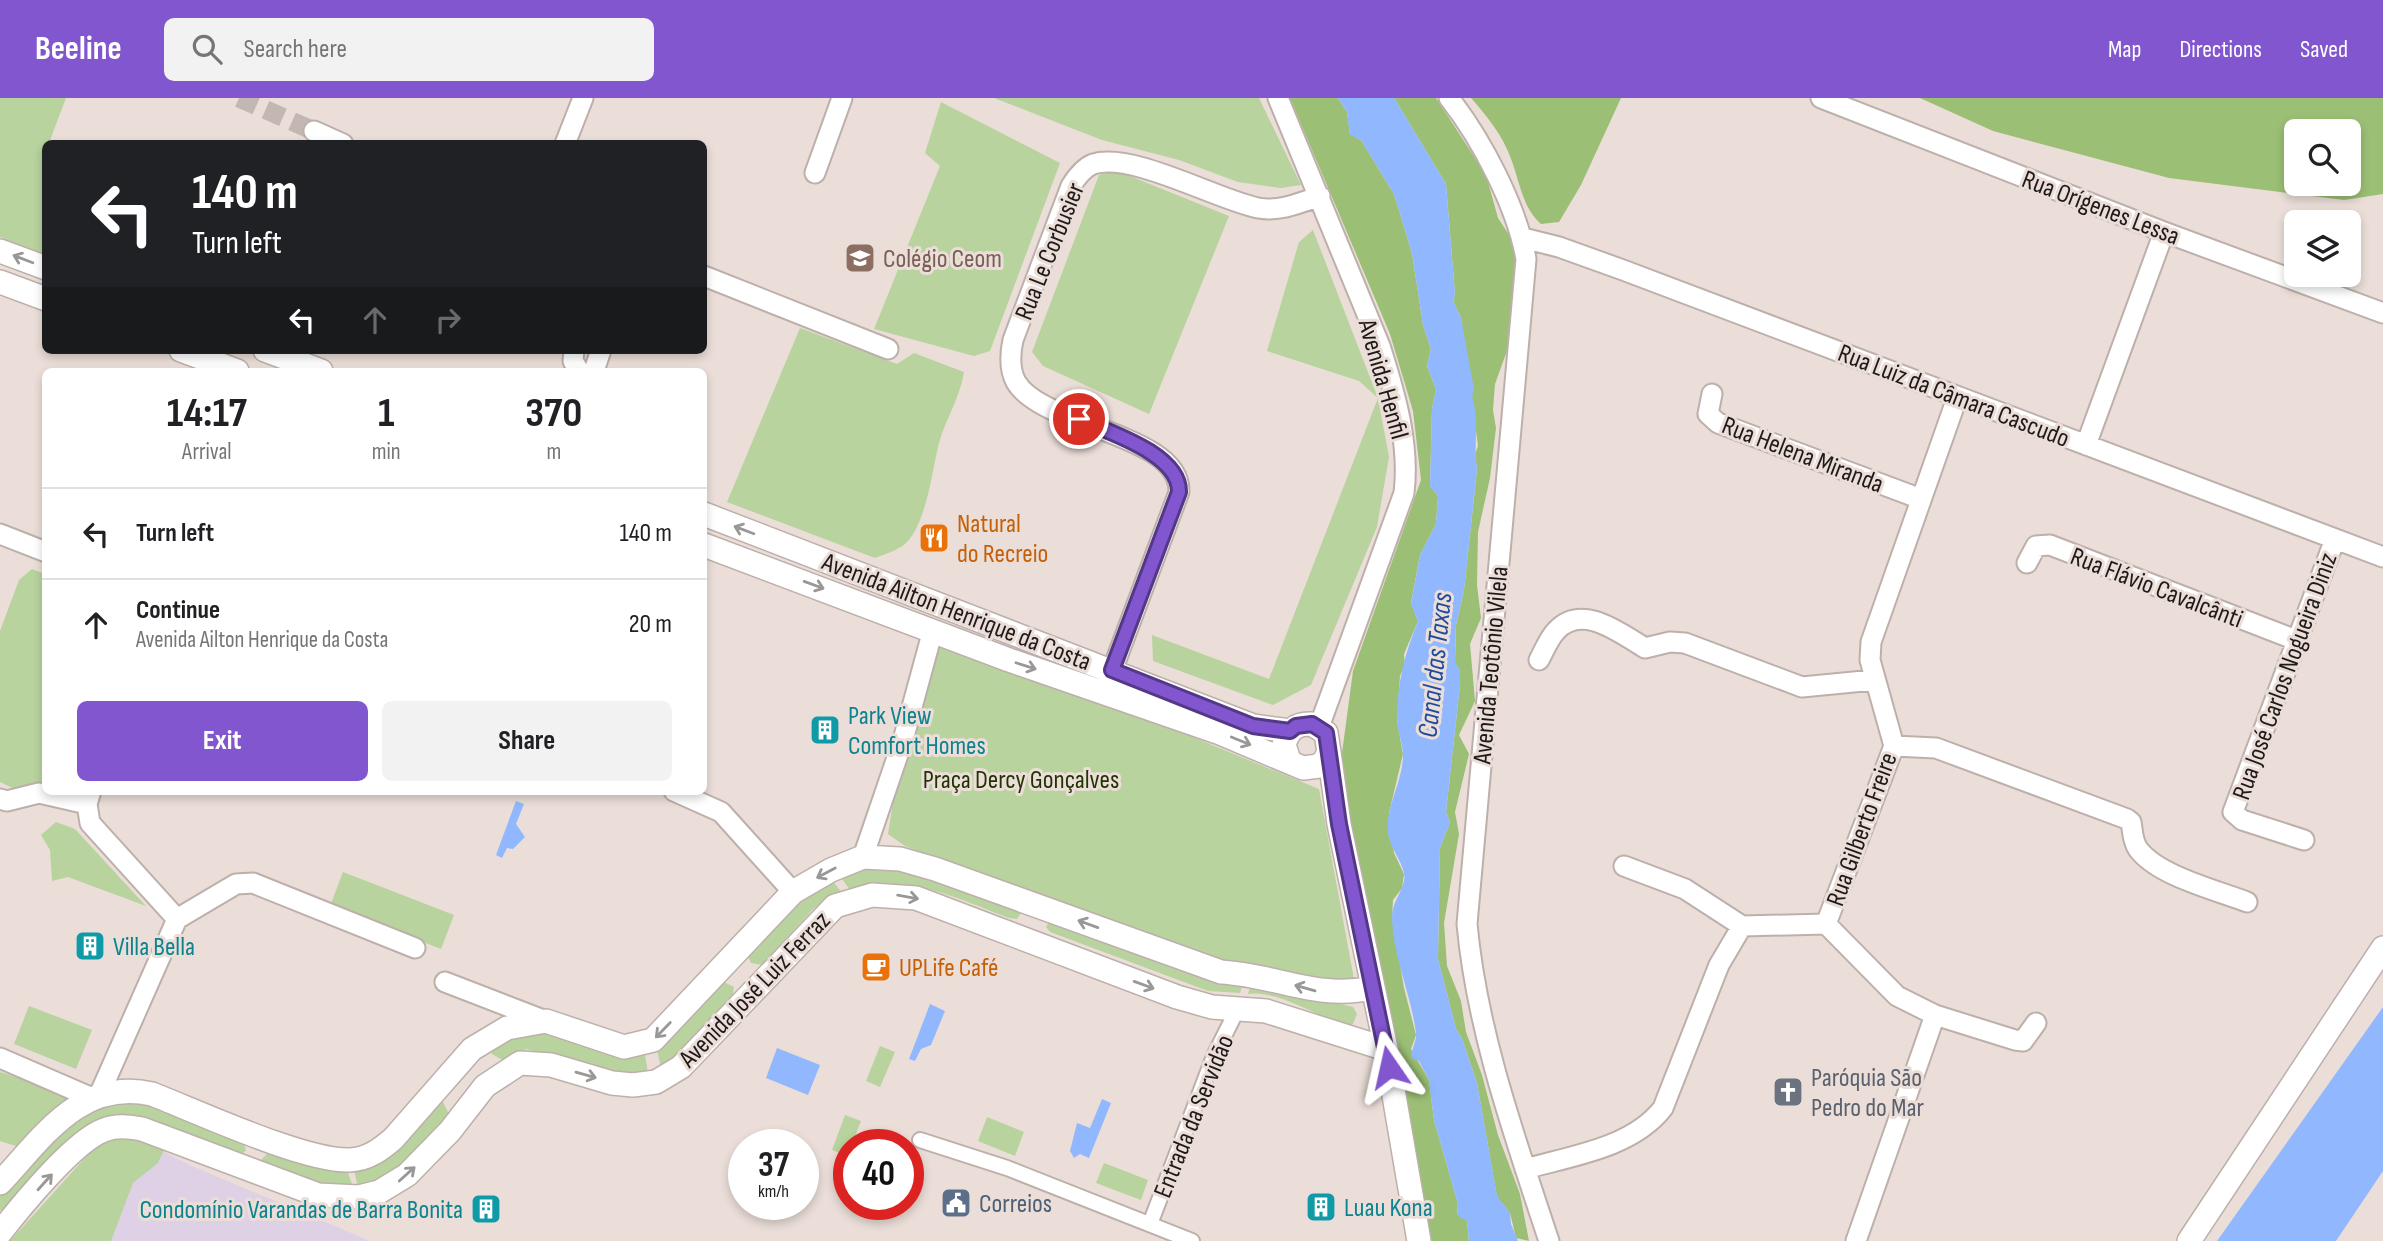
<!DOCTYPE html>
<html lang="en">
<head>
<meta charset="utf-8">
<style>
  :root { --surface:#fff; --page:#f2f2f2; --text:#202124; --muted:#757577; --line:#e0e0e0; --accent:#8256cf }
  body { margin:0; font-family:"Sofia Sans Condensed",sans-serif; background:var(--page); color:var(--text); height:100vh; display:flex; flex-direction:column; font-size:26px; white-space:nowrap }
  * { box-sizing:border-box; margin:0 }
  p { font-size:23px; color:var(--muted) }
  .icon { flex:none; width:38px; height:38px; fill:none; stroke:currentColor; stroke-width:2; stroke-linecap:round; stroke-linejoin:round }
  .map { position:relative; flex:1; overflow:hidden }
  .details { position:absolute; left:42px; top:270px; width:665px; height:427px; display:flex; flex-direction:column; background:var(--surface); border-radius:10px; box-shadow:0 4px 10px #0003 }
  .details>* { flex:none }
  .top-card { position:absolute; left:42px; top:42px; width:665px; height:214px; border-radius:10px; box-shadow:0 4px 10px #0003; background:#202124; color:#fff; overflow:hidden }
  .controls { position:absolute; left:2284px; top:21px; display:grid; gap:14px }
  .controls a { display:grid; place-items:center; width:77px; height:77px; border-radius:10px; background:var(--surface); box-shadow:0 4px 10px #0003; font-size:35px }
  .speed { position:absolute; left:728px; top:1031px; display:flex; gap:14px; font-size:35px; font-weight:700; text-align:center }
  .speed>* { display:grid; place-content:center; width:91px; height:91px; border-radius:50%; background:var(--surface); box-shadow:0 4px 10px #0003; line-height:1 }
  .speed small { font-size:18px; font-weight:400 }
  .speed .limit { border:10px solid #d22; background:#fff; color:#111 }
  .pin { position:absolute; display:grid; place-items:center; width:60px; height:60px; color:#fff; margin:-30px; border:4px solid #fff; border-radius:50%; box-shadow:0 2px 7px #0007 }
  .me { position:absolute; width:77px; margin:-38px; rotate:349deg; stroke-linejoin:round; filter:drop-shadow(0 0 5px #0008) }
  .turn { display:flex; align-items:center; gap:24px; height:147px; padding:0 35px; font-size:32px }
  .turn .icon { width:91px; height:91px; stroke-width:2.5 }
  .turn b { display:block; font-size:49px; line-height:60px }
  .lanes { display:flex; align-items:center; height:66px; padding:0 35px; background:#0003; justify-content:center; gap:35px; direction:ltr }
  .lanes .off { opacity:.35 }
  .eta { display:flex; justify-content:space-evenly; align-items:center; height:119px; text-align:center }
  .eta b { font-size:42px; font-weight:700; line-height:49px }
  .action { display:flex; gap:14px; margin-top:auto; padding:14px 35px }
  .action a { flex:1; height:80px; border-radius:10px; background:var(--accent); color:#fff; font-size:28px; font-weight:700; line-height:80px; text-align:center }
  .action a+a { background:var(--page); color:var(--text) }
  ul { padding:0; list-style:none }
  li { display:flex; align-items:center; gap:21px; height:91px; padding:0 35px; border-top:2px solid var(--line) }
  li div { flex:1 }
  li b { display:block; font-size:26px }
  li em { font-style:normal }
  header { display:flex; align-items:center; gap:42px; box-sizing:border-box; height:98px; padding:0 35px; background:var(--accent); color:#fff }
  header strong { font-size:33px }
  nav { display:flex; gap:38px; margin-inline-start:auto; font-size:24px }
  .search { width:490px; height:63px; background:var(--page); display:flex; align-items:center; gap:18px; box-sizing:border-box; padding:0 24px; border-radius:10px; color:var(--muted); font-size:26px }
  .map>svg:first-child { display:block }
  .commercial { fill:#dfd1e5 }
  .green { fill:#b8d39e }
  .forest { fill:#9bbf74; fill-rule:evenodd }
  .water { fill:#91b8fe }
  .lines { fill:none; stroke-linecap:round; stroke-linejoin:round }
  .minor-tunnel { stroke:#c2b7b2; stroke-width:19; stroke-dasharray:19 10; stroke-linecap:butt }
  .pedestrian-casing { stroke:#bdb0ab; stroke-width:18 }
  .minor-casing { stroke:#bdb0ab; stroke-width:23 }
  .tertiary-casing { stroke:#bdb0ab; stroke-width:26 }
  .pedestrian { stroke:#fff; stroke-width:14 }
  .minor { stroke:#fff; stroke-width:19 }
  .tertiary { stroke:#fff; stroke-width:23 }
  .oneway { stroke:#9a9897 }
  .route-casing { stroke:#543887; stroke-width:18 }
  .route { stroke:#8256cf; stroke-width:12 }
  .labels { text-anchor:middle; stroke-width:6; stroke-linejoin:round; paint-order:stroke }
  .street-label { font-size:26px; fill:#1f1a18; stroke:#ebded8 }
  .education-label { font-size:26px; fill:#785e54; stroke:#ebded8; text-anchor:start }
  .food-label { font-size:26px; fill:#c56008; stroke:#ebded8; text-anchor:start }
  .culture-label { font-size:26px; fill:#0d838f; stroke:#ebded8; text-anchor:start }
  .park-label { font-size:26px; fill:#1f3400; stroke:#ebded8 }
  .worship-label { font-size:26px; fill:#5b616d; stroke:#ebded8; text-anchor:start }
  .service-label { font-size:26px; fill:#4e5e75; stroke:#ebded8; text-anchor:start }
  .water-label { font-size:28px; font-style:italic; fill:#1f4b9a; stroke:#ebded8 }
</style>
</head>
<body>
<header>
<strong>Beeline</strong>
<div class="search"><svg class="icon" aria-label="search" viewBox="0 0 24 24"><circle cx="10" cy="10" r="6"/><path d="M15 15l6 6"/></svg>Search here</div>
<nav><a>Map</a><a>Directions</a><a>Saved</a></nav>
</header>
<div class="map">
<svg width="2383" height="1143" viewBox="0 0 2383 1143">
  <rect width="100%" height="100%" fill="#ebded8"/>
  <!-- commercial -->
  <path class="commercial" d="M140,1042L192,1068L370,1143H10Z"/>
  <!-- green -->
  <path class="green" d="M0,0H66L49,45L46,46L45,157L0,139Z
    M994,0H1259L1301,87L1281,90L1238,84L1179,62L1102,42Z
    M941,4L1060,65L990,253L974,258L874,231L940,68L925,55Z
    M1115,72L1229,118L1149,316L1043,268L1032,254L1099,77Z
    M1313,132L1378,300L1389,359L1377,429L1311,587L1273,607L1153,563L1152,537L1269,581L1378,300L1359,283L1267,253L1299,144Z
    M800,230L897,266L914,255L964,274C960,300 946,320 939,345C932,373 927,421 908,443C900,452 885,456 875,460L727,404Z
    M32,471L45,476V686L21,694L0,684V533L19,482Z
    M933,532L1319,691L1356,892L1249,872L1043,803L905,748L888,736L903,642Z
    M56,724L75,731L146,808L68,779L52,783L50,752L41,737Z
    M892,768L1020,811L1021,815L1017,821L1009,820C958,801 905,773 850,792L840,778L867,769Z
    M343,774L454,817L441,851L330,808Z
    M831,781L843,796L814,810L762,867L751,865L748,859L750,852L784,814Z
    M1050,822L1244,881L1240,895L1208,893L1050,834L1046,829Z
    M1252,882L1353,909L1357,916L1353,926L1347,930C1322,919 1274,891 1248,896Z
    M724,884L734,889L733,896L677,960L661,970L657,952Z
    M29,908L92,932L76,971L14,946Z
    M543,935L620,961L645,957L648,975H611L526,951L504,963L492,956L489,948L493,944Z
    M880,948L895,954L880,989L866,983Z
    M0,974L70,997L25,1051L0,1043Z
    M442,1002L450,1018L393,1081L358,1091L354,1071Z
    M138,1003L243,1043L246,1052L242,1056H236L135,1017L104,1022L5,1114L0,1112V1095C44,1047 68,1008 138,1003Z
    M845,1017L861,1023L852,1046H849L848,1058L832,1052Z
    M987,1019L1024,1034L1015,1058L978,1043Z
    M115,1039L140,1042L164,1052L158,1065L133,1085L111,1143H10L92,1052Z
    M271,1052H279L332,1073L347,1072L354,1092H318L262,1069L261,1062Z
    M1104,1065L1148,1082L1141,1102L1096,1085Z"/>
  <!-- forest -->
  <path class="forest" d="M1290,0H1338L1347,14L1350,36L1361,42L1394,96L1412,155L1423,227L1431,251L1427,268L1436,291L1432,311L1430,388L1438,398L1436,426L1420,457L1411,505L1418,523L1404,556L1405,567L1400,578L1397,623L1403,656L1389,715L1394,755L1404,776L1402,790L1393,802L1392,819L1404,890L1416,937L1411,951L1429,982L1434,1022L1458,1106L1457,1116L1467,1123L1469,1143H1429L1340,670L1353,573L1421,382L1413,313L1390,236Z
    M1394,0H1436L1486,77L1498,120L1519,152L1516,203L1508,250L1495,286L1493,312L1496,330L1490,380L1478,434L1477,487L1481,520L1470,546L1475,603L1459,637L1469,656L1455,714L1459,736L1444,825L1447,868L1461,903L1466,934L1482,977L1498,1037L1520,1096L1529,1143L1516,1140L1510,1115L1497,1099L1477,985L1462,941L1456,931L1438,861L1440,750L1450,724L1446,714L1460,587L1455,565L1456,527L1464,492L1477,371L1475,356L1478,348L1461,220L1453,203L1455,196L1446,86Z
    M1471,0H1621L1581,87L1559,124L1541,126C1522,109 1520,84 1511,61C1503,38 1487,18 1471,0Z
    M1920,0H2383V96L2344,102L2169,80L1993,33ZM2296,33H2348V86H2296Z"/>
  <!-- water -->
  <path class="water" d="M1338,0H1394L1446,86L1455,196L1453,203L1461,220L1474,291L1472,298C1480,323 1473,347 1477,371L1464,492L1456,527L1455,565L1460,571V587L1446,714L1450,724L1440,750L1438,861L1456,931L1462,941L1477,985L1497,1098L1510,1115L1511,1126L1518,1143H1469L1467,1123L1457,1117L1458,1106L1434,1022L1429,982L1419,963L1411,960C1411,952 1417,943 1416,935C1411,896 1393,859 1392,820C1391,803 1407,790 1404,775C1401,761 1390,750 1388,735C1385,708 1403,684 1403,657C1403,645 1397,633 1397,621C1397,585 1405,555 1418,523L1411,506L1420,457L1436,426L1438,398L1430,388L1432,311L1436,291L1427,268L1431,251L1423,227L1412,155L1394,96L1361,42L1350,37L1347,14Z
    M516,703L524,706L516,726L525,739L513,751L507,750L502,760L496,757Z
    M930,906L945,913L931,947L921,951L915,963L909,961Z
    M2383,909V1073L2336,1143H2217Z
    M777,950L820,967L808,997L766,980Z
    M1102,1001L1111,1005L1089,1060L1080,1056L1074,1060L1070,1053L1077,1025L1090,1030Z"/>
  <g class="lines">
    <!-- minor-tunnel -->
    <path class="minor-tunnel" d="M239,0L314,33"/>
    <!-- pedestrian casing -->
    <g class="pedestrian-casing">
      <path id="pedestrian" d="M920,1042L1007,1070L1192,1143
        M1150,1126L1214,958L1238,910"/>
    </g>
    <!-- minor casing -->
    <g class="minor-casing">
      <path id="minor" d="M1278,0L1380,248C1395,295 1410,346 1404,395L1319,629
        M1449,0C1482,42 1517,109 1526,161L1467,826C1477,934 1515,1040 1549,1143
        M1821,0L2164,134L2383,215
        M314,33L343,46
        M565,46L583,0
        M815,75L842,0
        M1523,140L1559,149L1623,172L2383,459
        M704,178L888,251
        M574,252L573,263L579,273
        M594,273L601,252
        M1712,296L1708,316L1718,325L1921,401
        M2086,347L2164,134
        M0,436L46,454
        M2027,465L2036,448L2050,447L2296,542
        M1539,562C1544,553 1549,540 1556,533C1582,504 1621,536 1645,550L1670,544L1685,545L1802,589L1874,582
        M1107,586L1179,394C1181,335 1042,329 1016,284C1009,271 1010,256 1013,242L1071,88C1076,80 1083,70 1093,66C1133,54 1215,101 1258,110C1279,114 1300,105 1320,98
        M1894,648L1936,650L2127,721L2131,724C2133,734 2132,742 2138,751C2158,778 2216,792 2247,804
        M91,693L87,706L90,725L177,821L100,995
        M674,693L721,714L793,794
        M0,701L7,703L39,695L87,706
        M2304,742L2242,722L2233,714L2335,441
        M863,759L903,642L933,532
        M1624,768L1685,791L1742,828
        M177,821L236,786L253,785L415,850
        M1826,826L1897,898L1935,917L2015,942L2023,943L2036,925
        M445,884L546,923
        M0,960L90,999
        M1525,1071C1571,1058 1632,1050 1663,1010L1719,867L1742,828L1826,826L1894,648L1870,562L1871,544L1957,300
        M1856,1143L1935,917"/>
    </g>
    <!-- tertiary casing -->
    <g class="tertiary-casing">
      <path id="tertiary" d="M0,153L46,170
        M0,184L46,201
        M181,252L237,273
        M265,252L321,273
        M704,416L1253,628L1290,633
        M704,447L1009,562L1220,635L1303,670L1319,668L1325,662L1329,654L1326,635L1312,626C1296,625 1288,632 1284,647L1289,662
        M1329,654L1339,726L1386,951L1419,1143
        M0,1085C44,1038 81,980 152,996C198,1014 306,1064 350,1062C368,1061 380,1052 393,1041L472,951L507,930L546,923L624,949L653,942L793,794L831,772L863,759L900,761L935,771L1221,874C1276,877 1316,902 1372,890
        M0,1135C21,1108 74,1043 104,1032C117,1027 129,1029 142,1031L318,1097L359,1099L379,1094L407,1077L450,1033L485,988L520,965L551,967L612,985L633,987L656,984L681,969L835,808L872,797L916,800L1177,899L1212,909L1266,913L1386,951
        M2189,1143L2383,850"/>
    </g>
    <!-- pedestrian -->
    <use href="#pedestrian" class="pedestrian"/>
    <!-- minor -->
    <use href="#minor" class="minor"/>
    <!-- tertiary -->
    <use href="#tertiary" class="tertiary"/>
  </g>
  <!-- one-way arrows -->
  <defs><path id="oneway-shaft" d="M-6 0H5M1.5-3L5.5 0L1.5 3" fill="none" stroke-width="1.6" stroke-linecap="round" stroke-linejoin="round" transform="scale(1.75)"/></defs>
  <g class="oneway">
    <use href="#oneway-shaft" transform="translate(23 161) rotate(-159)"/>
    <use href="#oneway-shaft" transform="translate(744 432) rotate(-159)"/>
    <use href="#oneway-shaft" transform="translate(814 487) rotate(20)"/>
    <use href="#oneway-shaft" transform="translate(1026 568) rotate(18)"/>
    <use href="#oneway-shaft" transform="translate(1241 643) rotate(22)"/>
    <use href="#oneway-shaft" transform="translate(826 775) rotate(152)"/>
    <use href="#oneway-shaft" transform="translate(908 799) rotate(10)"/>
    <use href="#oneway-shaft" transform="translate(1088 826) rotate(-160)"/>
    <use href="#oneway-shaft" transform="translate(1144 887) rotate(20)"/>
    <use href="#oneway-shaft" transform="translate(1305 890) rotate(-164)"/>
    <use href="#oneway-shaft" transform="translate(663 932) rotate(134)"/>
    <use href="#oneway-shaft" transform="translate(586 977) rotate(16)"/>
    <use href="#oneway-shaft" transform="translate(407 1076) rotate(-42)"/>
    <use href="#oneway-shaft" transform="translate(45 1084) rotate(-48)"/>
  </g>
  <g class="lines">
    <!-- route casing -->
    <g class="route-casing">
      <path id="route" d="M1079,321C1108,334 1180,356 1179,394L1112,572L1253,628L1290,633L1296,628L1312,626L1326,635L1339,726L1389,969"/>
    </g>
    <!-- route -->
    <use href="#route" class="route"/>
  </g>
  <!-- icons -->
  <defs>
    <g id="school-square" transform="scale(1.575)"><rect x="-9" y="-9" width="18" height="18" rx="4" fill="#8d6e63" stroke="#ebded8"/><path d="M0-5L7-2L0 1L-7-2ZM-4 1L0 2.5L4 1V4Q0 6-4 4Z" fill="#fff"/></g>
    <g id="restaurant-square" transform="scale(1.575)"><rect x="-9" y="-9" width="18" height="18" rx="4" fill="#e8710a" stroke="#ebded8"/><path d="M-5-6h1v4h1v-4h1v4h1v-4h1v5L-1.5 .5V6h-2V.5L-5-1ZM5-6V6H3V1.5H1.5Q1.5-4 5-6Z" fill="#fff"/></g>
    <g id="building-square" transform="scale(1.575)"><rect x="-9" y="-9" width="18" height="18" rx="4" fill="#0f9aa8" stroke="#ebded8"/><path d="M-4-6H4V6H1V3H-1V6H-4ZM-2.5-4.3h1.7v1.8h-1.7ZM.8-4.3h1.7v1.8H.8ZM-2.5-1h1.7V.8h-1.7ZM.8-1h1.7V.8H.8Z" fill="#fff"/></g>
    <g id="cafe-square" transform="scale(1.575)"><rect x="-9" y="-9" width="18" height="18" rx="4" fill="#e8710a" stroke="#ebded8"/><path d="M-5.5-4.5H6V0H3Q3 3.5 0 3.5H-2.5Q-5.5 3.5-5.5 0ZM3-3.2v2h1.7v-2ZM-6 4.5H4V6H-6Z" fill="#fff"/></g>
    <g id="church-square" transform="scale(1.575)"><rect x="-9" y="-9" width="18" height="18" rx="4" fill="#6b7280" stroke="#ebded8"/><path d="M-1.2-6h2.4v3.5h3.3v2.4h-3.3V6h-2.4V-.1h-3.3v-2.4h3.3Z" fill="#fff"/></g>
    <g id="civic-square" transform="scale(1.575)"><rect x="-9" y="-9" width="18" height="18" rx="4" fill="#5c6f8a" stroke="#ebded8"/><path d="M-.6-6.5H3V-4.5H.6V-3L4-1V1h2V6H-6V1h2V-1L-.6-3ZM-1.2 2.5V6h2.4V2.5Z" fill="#fff"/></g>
  </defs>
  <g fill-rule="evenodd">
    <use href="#school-square" x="860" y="160"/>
    <use href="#restaurant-square" x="934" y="440"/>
    <use href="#building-square" x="825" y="632"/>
    <use href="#building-square" x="90" y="848"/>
    <use href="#cafe-square" x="876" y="869"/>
    <use href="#church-square" x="1788" y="994"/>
    <use href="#civic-square" x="956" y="1105"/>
    <use href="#building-square" x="1321" y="1109"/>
    <use href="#building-square" x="486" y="1111"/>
  </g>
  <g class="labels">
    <!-- street labels -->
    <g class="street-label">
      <text transform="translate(2101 109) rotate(21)" y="9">Rua Orígenes Lessa</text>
      <text transform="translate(1049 153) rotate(-68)" y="9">Rua Le Corbusier</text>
      <text transform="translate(1384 281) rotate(74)" y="9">Avenida Henfil</text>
      <text transform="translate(1954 297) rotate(21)" y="9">Rua Luiz da Câmara Cascudo</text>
      <text transform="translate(1803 356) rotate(21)" y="9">Rua Helena Miranda</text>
      <text transform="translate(2157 489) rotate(21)" y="9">Rua Flávio Cavalcânti</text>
      <text transform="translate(957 513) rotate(21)" y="9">Avenida Ailton Henrique da Costa</text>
      <text transform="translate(1490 567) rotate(-85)" y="9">Avenida Teotônio Vilela</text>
      <text transform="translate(2284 578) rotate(-70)" y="9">Rua José Carlos Nogueira Diniz</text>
      <text transform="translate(1861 731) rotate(-70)" y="9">Rua Gilberto Freire</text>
      <text transform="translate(754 891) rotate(-46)" y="9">Avenida José Luiz Ferraz</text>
      <text transform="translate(1193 1018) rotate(-68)" y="9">Entrada da Servidão</text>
    </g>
    <!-- education labels -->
    <g class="education-label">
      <text x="883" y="169">Colégio Ceom</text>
    </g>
    <!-- food labels -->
    <g class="food-label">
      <text x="957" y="434">Natural<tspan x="957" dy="30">do Recreio</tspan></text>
      <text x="899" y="878">UPLife Café</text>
    </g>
    <!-- culture labels -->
    <g class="culture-label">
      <text x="848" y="626">Park View<tspan x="848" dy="30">Comfort Homes</tspan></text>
      <text x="113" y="857">Villa Bella</text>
      <text x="1344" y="1118">Luau Kona</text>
      <text x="463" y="1120" text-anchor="end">Condomínio Varandas de Barra Bonita</text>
    </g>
    <!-- park labels -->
    <g class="park-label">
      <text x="1021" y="690">Praça Dercy Gonçalves</text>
    </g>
    <!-- worship labels -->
    <g class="worship-label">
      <text x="1811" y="988">Paróquia São<tspan x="1811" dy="30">Pedro do Mar</tspan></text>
    </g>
    <!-- service labels -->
    <g class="service-label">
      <text x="979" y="1114">Correios</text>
    </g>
    <!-- water labels -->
    <g class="water-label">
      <text transform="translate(1434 567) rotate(-84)" y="10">Canal das Taxas</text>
    </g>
  </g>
</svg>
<div class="controls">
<a><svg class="icon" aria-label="search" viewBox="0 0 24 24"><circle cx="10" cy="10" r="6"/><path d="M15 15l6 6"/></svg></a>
<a><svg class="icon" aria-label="layers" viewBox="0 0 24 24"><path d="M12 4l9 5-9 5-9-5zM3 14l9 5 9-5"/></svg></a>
</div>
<div class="speed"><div>37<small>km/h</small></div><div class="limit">40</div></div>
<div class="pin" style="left:1079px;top:321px;background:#d93025"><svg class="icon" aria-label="arrive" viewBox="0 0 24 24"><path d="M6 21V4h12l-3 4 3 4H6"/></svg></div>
<svg class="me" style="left:1389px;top:969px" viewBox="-20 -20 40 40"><path d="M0-17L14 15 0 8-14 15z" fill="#8256cf" stroke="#fff" stroke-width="4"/></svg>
<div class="top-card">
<div class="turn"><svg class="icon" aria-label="left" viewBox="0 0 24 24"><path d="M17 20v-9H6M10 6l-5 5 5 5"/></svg><div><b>140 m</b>Turn left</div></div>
<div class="lanes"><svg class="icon" aria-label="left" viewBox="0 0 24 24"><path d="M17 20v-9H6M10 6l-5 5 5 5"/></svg><svg class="icon off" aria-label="ahead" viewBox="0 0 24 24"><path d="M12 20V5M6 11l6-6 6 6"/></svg><svg class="icon off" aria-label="right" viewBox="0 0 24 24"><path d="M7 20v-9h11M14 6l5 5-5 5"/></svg></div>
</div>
<section class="details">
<div class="eta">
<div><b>14:17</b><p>Arrival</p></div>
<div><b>1</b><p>min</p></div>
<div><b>370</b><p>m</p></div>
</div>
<ul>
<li><svg class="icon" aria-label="left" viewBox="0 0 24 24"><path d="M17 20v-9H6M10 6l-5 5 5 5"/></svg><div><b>Turn left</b></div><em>140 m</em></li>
<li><svg class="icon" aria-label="ahead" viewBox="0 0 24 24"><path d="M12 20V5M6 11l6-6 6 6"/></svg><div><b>Continue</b><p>Avenida Ailton Henrique da Costa</p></div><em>20 m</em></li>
</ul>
<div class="action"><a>Exit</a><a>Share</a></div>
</section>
</div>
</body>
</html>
